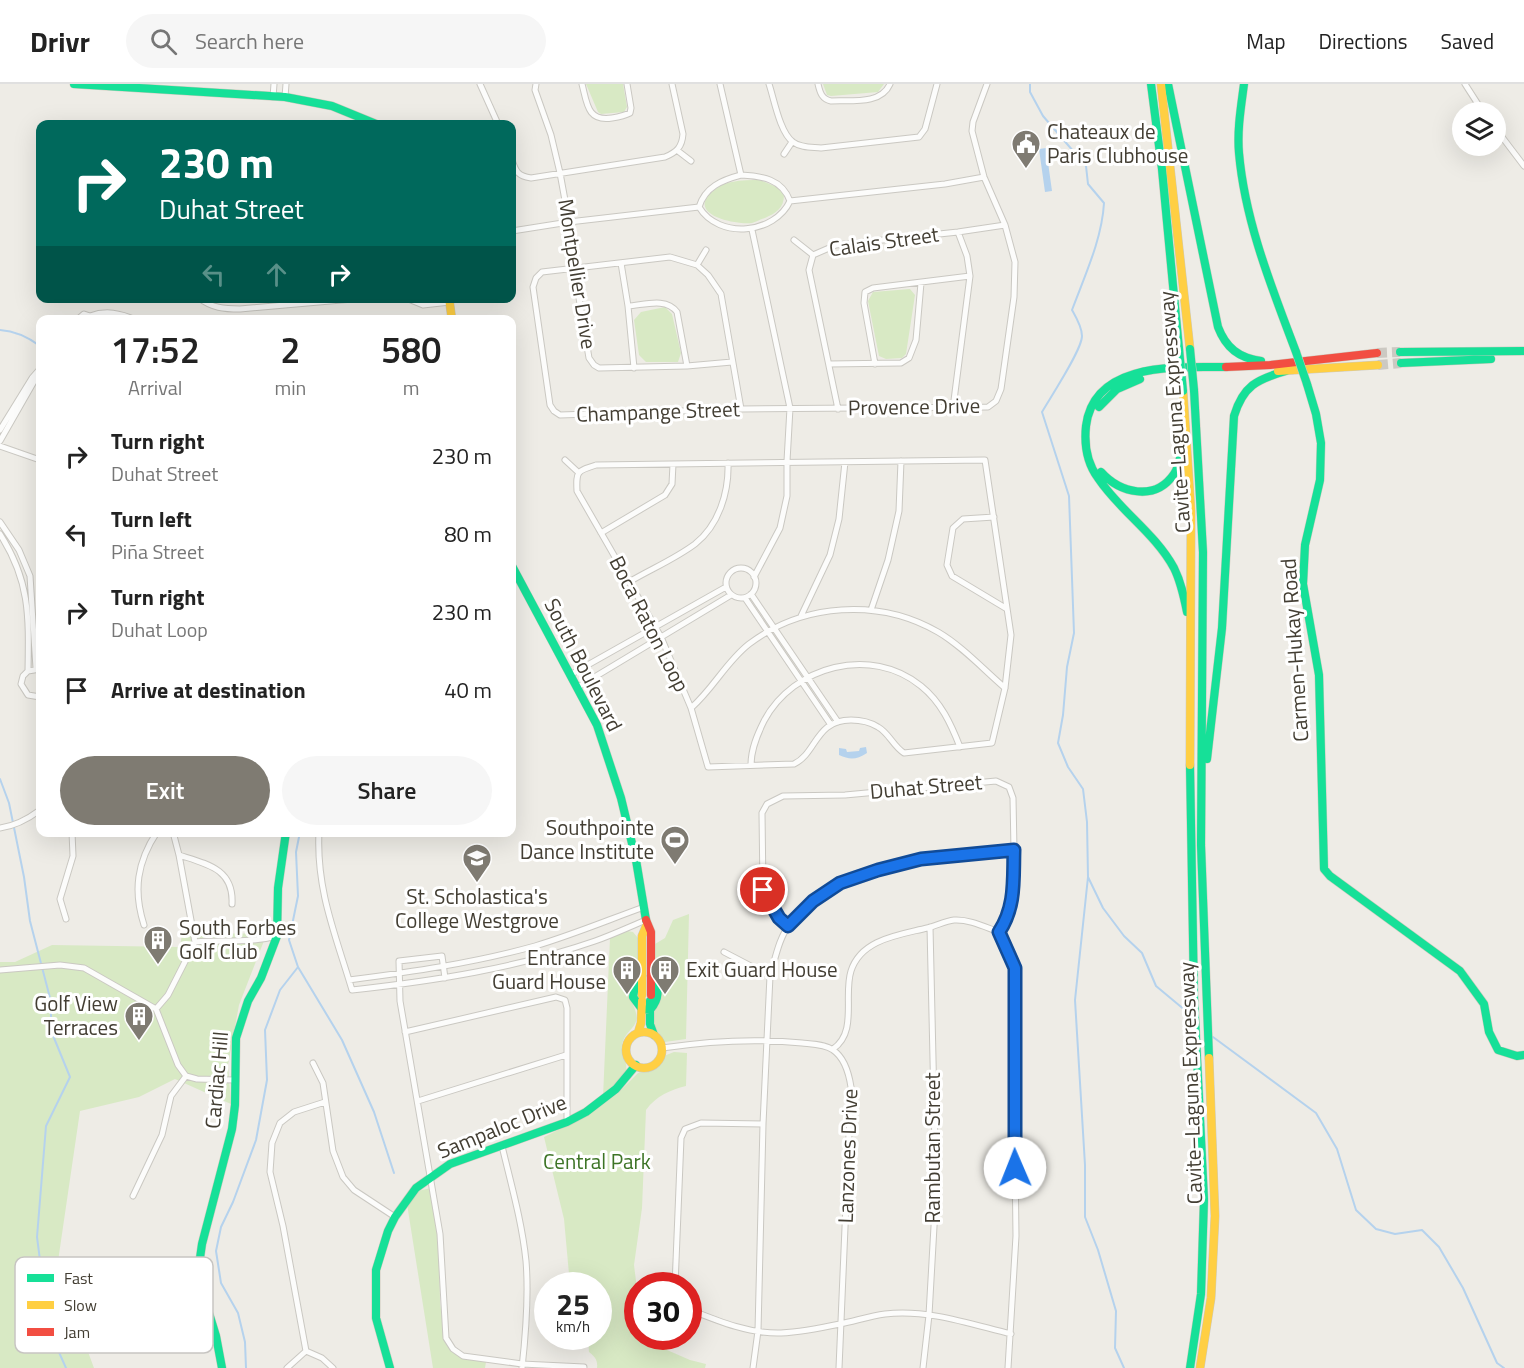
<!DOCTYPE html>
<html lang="en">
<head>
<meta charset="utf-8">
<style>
  :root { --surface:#fff; --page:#f6f6f6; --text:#222; --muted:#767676; --line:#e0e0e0; --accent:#7f7b72 }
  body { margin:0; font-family:"Titillium Web",sans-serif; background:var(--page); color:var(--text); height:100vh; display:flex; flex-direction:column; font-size:22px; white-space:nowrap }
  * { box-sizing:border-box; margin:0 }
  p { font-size:20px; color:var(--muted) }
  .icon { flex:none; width:33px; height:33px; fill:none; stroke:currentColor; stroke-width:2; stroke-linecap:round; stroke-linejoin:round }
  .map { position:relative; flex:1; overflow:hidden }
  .panel { position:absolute; left:36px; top:231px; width:480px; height:522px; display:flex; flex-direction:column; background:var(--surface); border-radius:12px; box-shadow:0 6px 24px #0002 }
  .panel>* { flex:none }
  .top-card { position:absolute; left:36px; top:36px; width:480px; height:183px; border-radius:12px; box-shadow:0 6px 24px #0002; background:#00695c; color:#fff; overflow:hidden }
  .fabs { position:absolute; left:1452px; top:18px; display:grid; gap:12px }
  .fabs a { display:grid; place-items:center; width:54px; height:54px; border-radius:50%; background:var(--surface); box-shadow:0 6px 24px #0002; font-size:30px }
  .speed { position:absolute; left:534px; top:1188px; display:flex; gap:12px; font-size:30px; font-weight:700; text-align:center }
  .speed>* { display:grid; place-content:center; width:78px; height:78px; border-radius:50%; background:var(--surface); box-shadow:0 6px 24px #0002; line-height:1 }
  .speed small { font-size:15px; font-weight:400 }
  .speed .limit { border:9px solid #d22; background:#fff; color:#111 }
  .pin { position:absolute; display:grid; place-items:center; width:51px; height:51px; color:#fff; margin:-26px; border:3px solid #fff; border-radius:50%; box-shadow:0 2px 6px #0007 }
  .me { position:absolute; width:66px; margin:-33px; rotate:359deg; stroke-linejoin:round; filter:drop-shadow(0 0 4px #0008) }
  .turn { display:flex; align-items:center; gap:21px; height:126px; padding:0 24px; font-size:27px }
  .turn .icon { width:78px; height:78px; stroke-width:2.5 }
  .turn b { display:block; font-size:42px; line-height:51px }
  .lanes { display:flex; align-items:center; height:57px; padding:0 24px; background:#0003; justify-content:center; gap:30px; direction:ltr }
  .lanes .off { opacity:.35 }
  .eta { display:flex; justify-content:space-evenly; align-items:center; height:102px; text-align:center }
  .eta b { font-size:36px; font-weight:600; line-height:42px }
  .action { display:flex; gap:12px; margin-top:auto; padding:12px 24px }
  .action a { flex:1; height:69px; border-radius:36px; background:var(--accent); color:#fff; font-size:24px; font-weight:600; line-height:69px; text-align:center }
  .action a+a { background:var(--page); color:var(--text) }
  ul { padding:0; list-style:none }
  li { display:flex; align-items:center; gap:18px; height:78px; padding:0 24px }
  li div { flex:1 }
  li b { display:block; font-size:22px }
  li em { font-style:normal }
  header { display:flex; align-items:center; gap:36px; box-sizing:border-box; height:84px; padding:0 30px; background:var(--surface); border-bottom:2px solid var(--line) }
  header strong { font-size:28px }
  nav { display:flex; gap:33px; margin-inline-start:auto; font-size:21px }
  .search { width:420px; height:54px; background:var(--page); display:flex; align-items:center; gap:15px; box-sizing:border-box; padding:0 21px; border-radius:33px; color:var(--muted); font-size:22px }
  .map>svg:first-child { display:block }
  .green { fill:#d8e9c4 }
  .water { fill:#b5d2ed }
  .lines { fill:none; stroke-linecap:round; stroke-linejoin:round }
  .stream { stroke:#b5d2ed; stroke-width:2 }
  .highway-tunnel { stroke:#ccc9c2; stroke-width:10; stroke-dasharray:10 5; stroke-linecap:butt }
  .street-casing { stroke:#cac8c2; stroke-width:7 }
  .fast-casing { stroke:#cdcabd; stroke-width:9 }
  .slow-casing { stroke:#cdcabd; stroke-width:9 }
  .jam-casing { stroke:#cdcabd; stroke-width:9 }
  .street { stroke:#fcfcfb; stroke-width:5 }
  .fast { stroke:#16e098; stroke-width:8 }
  .slow { stroke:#ffcf43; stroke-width:8 }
  .jam { stroke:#f24e42; stroke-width:8 }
  .fast-bridge-casing { stroke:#cdcabd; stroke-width:9; stroke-linecap:butt }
  .fast-bridge { stroke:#16e098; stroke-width:8 }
  .route-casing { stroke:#114b97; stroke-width:15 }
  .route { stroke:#1a73e8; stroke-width:10 }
  .labels { text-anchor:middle; stroke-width:6; stroke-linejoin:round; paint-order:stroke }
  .poi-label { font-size:21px; fill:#433e33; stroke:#fff; text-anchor:start }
  .street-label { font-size:21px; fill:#433e33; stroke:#fff }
  .park-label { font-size:21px; fill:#3d7426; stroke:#fff }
  .key { fill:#fff; stroke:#c7c5c2; stroke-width:1.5 }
  .key-label { font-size:16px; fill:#433e33 }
</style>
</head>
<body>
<header>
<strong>Drivr</strong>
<div class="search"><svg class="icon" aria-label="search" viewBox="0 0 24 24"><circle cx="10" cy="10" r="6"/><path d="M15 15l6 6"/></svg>Search here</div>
<nav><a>Map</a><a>Directions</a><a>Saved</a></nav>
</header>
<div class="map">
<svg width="1524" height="1284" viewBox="0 0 1524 1284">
  <rect width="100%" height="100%" fill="#eeece6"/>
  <!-- green -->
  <path class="green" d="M586,0H623L627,23L624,28L601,30L598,28Z
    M823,0H884L878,8L831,12L827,11Z
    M760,96L779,104L784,111C784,124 776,129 765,134C761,135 756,138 752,139C736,141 686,131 712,108C717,103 725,99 732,98C741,96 751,96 760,96Z
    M910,205L915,211L906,270L902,274L886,275L879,272L868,217L873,208Z
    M665,223L672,230L681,269L678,278H646L639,271L634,236L641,228Z
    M689,830L686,955L665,958L654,947L653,940V929L661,915V902L654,885L655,860L665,854L673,836Z
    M627,847L633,848L638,854V892L630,915C647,945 626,941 622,961C621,968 624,974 626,980C629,994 613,1005 603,1013L610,854Z
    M267,849L239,921L228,981L231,1020L175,995L139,1013L80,1027L57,1184L94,1284H0V878H15L52,861L180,863L182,850Z
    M674,968L687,969L686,1002C670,1006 656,1012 646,1026L642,1124L634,1181L638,1213V1252L673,1253L667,1266L690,1276L706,1280L705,1284H597C598,1276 595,1273 589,1268L588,1253L598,1252V1202L570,1201L564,1135L544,1053L588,1031L618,1009L638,989L650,986L661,978L664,972Z
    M431,1104L439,1150L440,1218L445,1256L452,1266L486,1278L485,1284H433L407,1120L418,1107Z"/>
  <!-- water -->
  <path class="water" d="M1046,64L1052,107L1045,108L1039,65Z
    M866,663L867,669C856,676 850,676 839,671V664L846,665L847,668L859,667L860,664Z"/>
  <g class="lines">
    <!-- stream -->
    <path class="stream" d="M1030,0V8L1043,32L1086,82L1088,100L1104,119C1102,155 1085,191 1072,226C1076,233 1082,243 1082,252C1082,266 1050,314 1042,328L1069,412L1074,549L1067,583L1063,631L1058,659L1068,683L1083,705L1087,738L1088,793L1075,916L1085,1081V1133L1098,1166L1116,1227L1115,1264L1124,1284
      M0,246C15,247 28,253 40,262
      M0,695L9,719L24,793L30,837L50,914L52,949L70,993L46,1042L37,1153L49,1246L66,1284
      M300,748L296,768L298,812L289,856L298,883L342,956L374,1028L394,1089
      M1088,793L1103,824L1124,852L1142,869L1156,902L1192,932
      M1213,953L1316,1029L1337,1065L1356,1126L1376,1145L1395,1150L1422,1146L1439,1163L1463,1204L1497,1279L1504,1284
      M246,1284L245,1258L238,1229L221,1199L216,1167L221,1143L233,1118L256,1056L267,996L265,946L280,906L298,883"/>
    <!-- highway-tunnel -->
    <path class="highway-tunnel" d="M1377,269L1400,268
      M1378,281L1401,279"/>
    <!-- street casing -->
    <g class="street-casing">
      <path id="street" d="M480,0L498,40
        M536,0L535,6L551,51L560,89L569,138L574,184L589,274L594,281L599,284L687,282L732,278
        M582,0C587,19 587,38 612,34C618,33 624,32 630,29L631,24L627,0
        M720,0L741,91
        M769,0C774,15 780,49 793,58C801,64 812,63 821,64L919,53L925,45L937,0
        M818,0C820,9 822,15 831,17C851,16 881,21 890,0
        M1465,0L1483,28
        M273,13L274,0
        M285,13L286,0
        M1496,45L1524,82
        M678,67L691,77
        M784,70L792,58
        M512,76C516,88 518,92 531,94L665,73C677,68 682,63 683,50L672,0
        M741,91C762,92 782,95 790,117C775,150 719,156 699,123C705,103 722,96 741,91Z
        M790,117L945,100L984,93
        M752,146L790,324L787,377V412L780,444L754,493
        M512,147L569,138L699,123
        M794,156L813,171
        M621,179L628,222L634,284
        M697,181L706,166
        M199,214C212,224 224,225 240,225L364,214
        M406,214L423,221L450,218
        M628,222C644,221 666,213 677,228L687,282
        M90,232C106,226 120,229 136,236
        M77,236L84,230L90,232L93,236
        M829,280L901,279L909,274L916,256L921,199
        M875,280L864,219L865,208L873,204L970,192
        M953,324L970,192L967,172L958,148
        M741,325L721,210L708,191L697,181L670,173L542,188L536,194L533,203L550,321L554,327L560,331L741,325L988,323L996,317L1001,305L1014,213L1015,178L1005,141L984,93L972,47L973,38L987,0
        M838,325L809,186L813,171L836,161L958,148L1005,141
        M0,346L32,294L39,286
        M0,357L40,287
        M0,362L40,376
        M565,376L579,389
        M985,376L1011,551L1005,604L992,659L904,669C893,662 889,649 878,643C870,638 860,636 851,636C815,636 817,669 794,680L708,683L691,624L661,553L577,407C576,387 577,387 596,381Z
        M994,433L963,435L953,444L947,481L952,492L1007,525
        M0,438L19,466L30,492L36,584
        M601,449L665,411L672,400L673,380
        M0,450C30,497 29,532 28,587
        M726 499a15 15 0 1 1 30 0a15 15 0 1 1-30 0Z
        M629,498C651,485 675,475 695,460C719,441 729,408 728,379
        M751,510L838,638
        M745,514L831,641
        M871,526L888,476L899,427L901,377
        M801,532L830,471L839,435L845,378
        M40,585L28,587L23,592L21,600L28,611L40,613
        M570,591L726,503
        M578,603L731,511
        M691,624C713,605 726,578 749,560C803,519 879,514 938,548C962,562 984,586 1005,604
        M751,681C751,665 757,651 764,637C793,582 871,561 921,602C941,618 951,640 960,663
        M0,744C15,742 28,735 40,726
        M173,748L179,771L195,858
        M319,748C316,806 336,852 352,906C434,897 517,884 595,857C612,851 629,843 646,836
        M179,771C207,780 234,785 232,820
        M66,835L60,815L73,772L72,748
        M144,841C133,807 137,778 157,748
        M788,842L779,834L763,806L762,729L767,720L783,712L845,711L996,697L1009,703L1013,714L1014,766L1012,821L1007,835L999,848
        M724,868L770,892
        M0,886L60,881L84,884L156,925L178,981L186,992L197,995L234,996
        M445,894L442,872L399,877L400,917L440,1150L446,1254L453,1265L463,1272L522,1280L584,1283
        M349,896C411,888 474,879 535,862C572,851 608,836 644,823
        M156,925L168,911L195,858C223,856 251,859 277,852
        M405,948L556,913L565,916L567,924V1038
        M662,964C709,957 754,954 802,959C811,960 825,960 833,966C845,974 849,990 851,1003L839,1284
        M833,965C858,948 843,912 851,887C861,855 899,851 927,844C936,842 945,837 954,836C969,835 985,843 999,848L1015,884L1016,911L1014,995L1016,1152L1008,1284
        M313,979L323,999L333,1067L343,1093L354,1106L395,1133
        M418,1017L566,971
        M502,1062C511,1100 522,1138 526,1177C529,1213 526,1248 522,1284
        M133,1112L162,1051L171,1012L186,992
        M675,1202L681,1054L685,1045L701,1039L763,1040
        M688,1225C718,1237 749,1250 781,1249C800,1248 821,1244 840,1240C855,1237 870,1232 885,1230C928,1225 970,1240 1011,1250
        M306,1267L283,1142L270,1088L272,1059L280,1039L294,1028L325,1018
        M287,1284L306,1267L322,1274L333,1284
        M753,1284L758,1247L763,1040L770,892C775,876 779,853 790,840C842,774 938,774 1014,766
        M923,1284L929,1231L936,1107L930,843"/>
    </g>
    <!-- fast casing -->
    <g class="fast-casing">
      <path id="fast" d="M74,0L285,13L332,22L376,40
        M1151,0L1162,85L1179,265
        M1168,0L1218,243C1226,264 1239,274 1261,277
        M1244,0C1241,23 1237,46 1239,69C1245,138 1272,204 1296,268
        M1400,268L1524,267
        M1401,279L1491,275
        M1307,300L1316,330L1321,359L1320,396L1305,461L1303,500L1319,591L1324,785L1330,792L1460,887L1484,920L1489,948L1498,966L1517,972L1524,971
        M1194,306L1203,468L1201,761L1209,974
        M1099,323L1117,305L1140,295
        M1101,388C1120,409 1155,418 1174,390C1180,381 1181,369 1182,358
        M512,482L597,641L621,714L636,776L646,836
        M1187,528C1184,513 1181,498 1174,484C1155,449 1120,427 1098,394C1087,379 1084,361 1086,342C1094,277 1178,283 1226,283
        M1207,675L1222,544L1234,332C1243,302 1257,295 1286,287
        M642,892L635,902L633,913L642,925L650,926C660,914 659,906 653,892
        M650,917V940L654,951
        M222,1284L216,1252L200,1200L199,1181L202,1160L232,1045L235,1021L236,954L248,917L261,894L277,852L278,804L286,748
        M390,1284L376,1234V1186L388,1147L395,1133L416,1104L450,1080L567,1038L586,1028L616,1005L636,981
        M1190,1284L1201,1210L1204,1115L1194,913L1190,681"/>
    </g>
    <!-- slow casing -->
    <g class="slow-casing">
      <path id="slow" d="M1161,0L1190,265
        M449,214L452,236
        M1278,287L1378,281
        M1183,307L1191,427L1190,681
        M642,911V852L647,840
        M626 966a18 18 0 1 1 36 0a18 18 0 1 1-36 0Z
        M638,949L641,939L642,917
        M1200,1284L1211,1214L1215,1132L1209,974"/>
    </g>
    <!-- jam casing -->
    <g class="jam-casing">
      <path id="jam" d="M1226,283L1270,281L1377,269
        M646,836L651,848V911"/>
    </g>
    <!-- street -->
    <use href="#street" class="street"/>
    <!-- fast -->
    <use href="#fast" class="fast"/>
    <!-- slow -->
    <use href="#slow" class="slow"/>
    <!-- jam -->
    <use href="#jam" class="jam"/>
    <!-- fast-bridge casing -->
    <g class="fast-bridge-casing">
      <path id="fast-bridge" d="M1179,265L1183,307
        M1190,265L1194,306
        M1296,268L1307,300"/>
    </g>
    <!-- fast-bridge -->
    <use href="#fast-bridge" class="fast-bridge"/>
  </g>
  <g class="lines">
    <!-- route casing -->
    <g class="route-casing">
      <path id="route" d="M763,806L779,834L788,842L813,817L840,799L878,786L921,775L1014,766C1013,796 1016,822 999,848L1015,884V1084"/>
    </g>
    <!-- route -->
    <use href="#route" class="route"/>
  </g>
  <!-- icons -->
  <defs>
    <g id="civic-pin" transform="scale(1.5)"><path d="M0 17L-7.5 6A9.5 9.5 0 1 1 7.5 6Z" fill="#7f7b72" stroke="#fff"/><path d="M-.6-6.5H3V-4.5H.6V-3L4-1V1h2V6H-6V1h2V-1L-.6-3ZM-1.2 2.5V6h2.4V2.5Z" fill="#fff"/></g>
    <g id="stadium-pin" transform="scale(1.5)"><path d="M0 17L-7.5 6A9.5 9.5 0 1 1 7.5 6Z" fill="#7f7b72" stroke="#fff"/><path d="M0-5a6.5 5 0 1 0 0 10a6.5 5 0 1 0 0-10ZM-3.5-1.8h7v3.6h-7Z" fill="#fff"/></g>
    <g id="university-pin" transform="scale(1.5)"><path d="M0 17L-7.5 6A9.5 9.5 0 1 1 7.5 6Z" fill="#7f7b72" stroke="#fff"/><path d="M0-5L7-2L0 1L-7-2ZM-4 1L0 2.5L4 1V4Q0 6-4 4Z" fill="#fff"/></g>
    <g id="building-pin" transform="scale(1.5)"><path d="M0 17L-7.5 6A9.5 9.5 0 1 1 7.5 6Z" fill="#7f7b72" stroke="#fff"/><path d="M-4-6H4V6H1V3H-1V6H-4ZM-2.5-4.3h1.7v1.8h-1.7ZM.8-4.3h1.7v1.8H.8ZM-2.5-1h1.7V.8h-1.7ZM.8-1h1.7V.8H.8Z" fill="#fff"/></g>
  </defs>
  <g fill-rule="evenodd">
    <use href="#civic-pin" x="1026" y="60"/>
    <use href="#stadium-pin" x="675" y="756"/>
    <use href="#university-pin" x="477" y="774"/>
    <use href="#building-pin" x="158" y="856"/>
    <use href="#building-pin" x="627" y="886"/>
    <use href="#building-pin" x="665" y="886"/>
    <use href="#building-pin" x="139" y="932"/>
  </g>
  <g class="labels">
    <!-- poi labels -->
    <g class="poi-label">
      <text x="1047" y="55">Chateaux de<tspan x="1047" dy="24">Paris Clubhouse</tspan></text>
      <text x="654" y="751" text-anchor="end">Southpointe<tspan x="654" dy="24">Dance Institute</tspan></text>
      <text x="477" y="820" text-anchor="middle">St. Scholastica's<tspan x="477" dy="24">College Westgrove</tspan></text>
      <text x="179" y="851">South Forbes<tspan x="179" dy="24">Golf Club</tspan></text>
      <text x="606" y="881" text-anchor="end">Entrance<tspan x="606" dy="24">Guard House</tspan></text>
      <text x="686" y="893">Exit Guard House</text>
      <text x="118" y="927" text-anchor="end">Golf View<tspan x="118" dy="24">Terraces</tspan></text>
    </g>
    <!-- street labels -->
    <g class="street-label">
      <text transform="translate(884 158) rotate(-8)" y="7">Calais Street</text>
      <text transform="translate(577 190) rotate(81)" y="7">Montpellier Drive</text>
      <text transform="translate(914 323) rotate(-1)" y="7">Provence Drive</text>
      <text transform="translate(658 328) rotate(-2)" y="7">Champange Street</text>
      <text transform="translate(1175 328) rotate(-94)" y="7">Cavite–Laguna Expressway</text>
      <text transform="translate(649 540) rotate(63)" y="7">Boca Raton Loop</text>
      <text transform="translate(1295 566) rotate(-94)" y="7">Carmen-Hukay Road</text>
      <text transform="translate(583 581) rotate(63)" y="7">South Boulevard</text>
      <text transform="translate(926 703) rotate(-5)" y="7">Duhat Street</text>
      <text transform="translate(217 996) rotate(-85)" y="7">Cardiac Hill</text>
      <text transform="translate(1191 999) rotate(-92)" y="7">Cavite–Laguna Expressway</text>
      <text transform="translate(502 1043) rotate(-22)" y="7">Sampaloc Drive</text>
      <text transform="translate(933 1064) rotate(-90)" y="7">Rambutan Street</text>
      <text transform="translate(848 1072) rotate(-88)" y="7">Lanzones Drive</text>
    </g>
    <!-- park labels -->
    <g class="park-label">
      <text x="597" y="1085">Central Park</text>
    </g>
  </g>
  <!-- legend -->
  <rect x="15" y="1173" width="198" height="96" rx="9" class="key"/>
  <rect x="27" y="1190" width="27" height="8" fill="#16e098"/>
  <rect x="27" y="1217" width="27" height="8" fill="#ffcf43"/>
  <rect x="27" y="1244" width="27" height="8" fill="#f24e42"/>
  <g class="key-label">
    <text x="64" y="1200">Fast</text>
    <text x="64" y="1227">Slow</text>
    <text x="64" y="1254">Jam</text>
  </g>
</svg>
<div class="fabs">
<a><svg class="icon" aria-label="layers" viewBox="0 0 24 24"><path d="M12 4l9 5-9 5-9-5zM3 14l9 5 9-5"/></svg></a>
</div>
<div class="speed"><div>25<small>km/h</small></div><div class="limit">30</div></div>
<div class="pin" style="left:763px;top:806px;background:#d93025"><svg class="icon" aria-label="arrive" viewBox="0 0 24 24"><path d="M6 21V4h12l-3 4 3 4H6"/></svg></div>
<svg class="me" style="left:1015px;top:1084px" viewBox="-20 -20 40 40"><circle r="19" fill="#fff"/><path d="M0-13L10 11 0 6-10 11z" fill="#1a73e8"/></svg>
<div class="top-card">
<div class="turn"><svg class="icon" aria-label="right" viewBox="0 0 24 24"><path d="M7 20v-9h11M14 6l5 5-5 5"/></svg><div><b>230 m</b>Duhat Street</div></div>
<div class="lanes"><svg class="icon off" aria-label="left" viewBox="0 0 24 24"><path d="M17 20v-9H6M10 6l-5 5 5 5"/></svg><svg class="icon off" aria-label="ahead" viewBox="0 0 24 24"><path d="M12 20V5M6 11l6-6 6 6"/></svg><svg class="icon" aria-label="right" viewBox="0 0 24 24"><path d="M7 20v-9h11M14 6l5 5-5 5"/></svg></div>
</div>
<section class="panel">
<div class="eta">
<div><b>17:52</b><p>Arrival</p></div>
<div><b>2</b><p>min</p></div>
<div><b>580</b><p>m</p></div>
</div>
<ul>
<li><svg class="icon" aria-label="right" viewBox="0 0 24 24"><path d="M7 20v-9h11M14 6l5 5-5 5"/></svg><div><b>Turn right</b><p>Duhat Street</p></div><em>230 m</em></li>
<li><svg class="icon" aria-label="left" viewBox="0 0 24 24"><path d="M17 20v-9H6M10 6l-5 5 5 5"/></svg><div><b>Turn left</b><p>Piña Street</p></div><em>80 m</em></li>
<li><svg class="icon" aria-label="right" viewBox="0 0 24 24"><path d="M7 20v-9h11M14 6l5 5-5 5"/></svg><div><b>Turn right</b><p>Duhat Loop</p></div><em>230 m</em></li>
<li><svg class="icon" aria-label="arrive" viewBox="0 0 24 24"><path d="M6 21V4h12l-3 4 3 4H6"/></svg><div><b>Arrive at destination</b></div><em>40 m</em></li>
</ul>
<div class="action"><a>Exit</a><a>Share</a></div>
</section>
</div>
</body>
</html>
